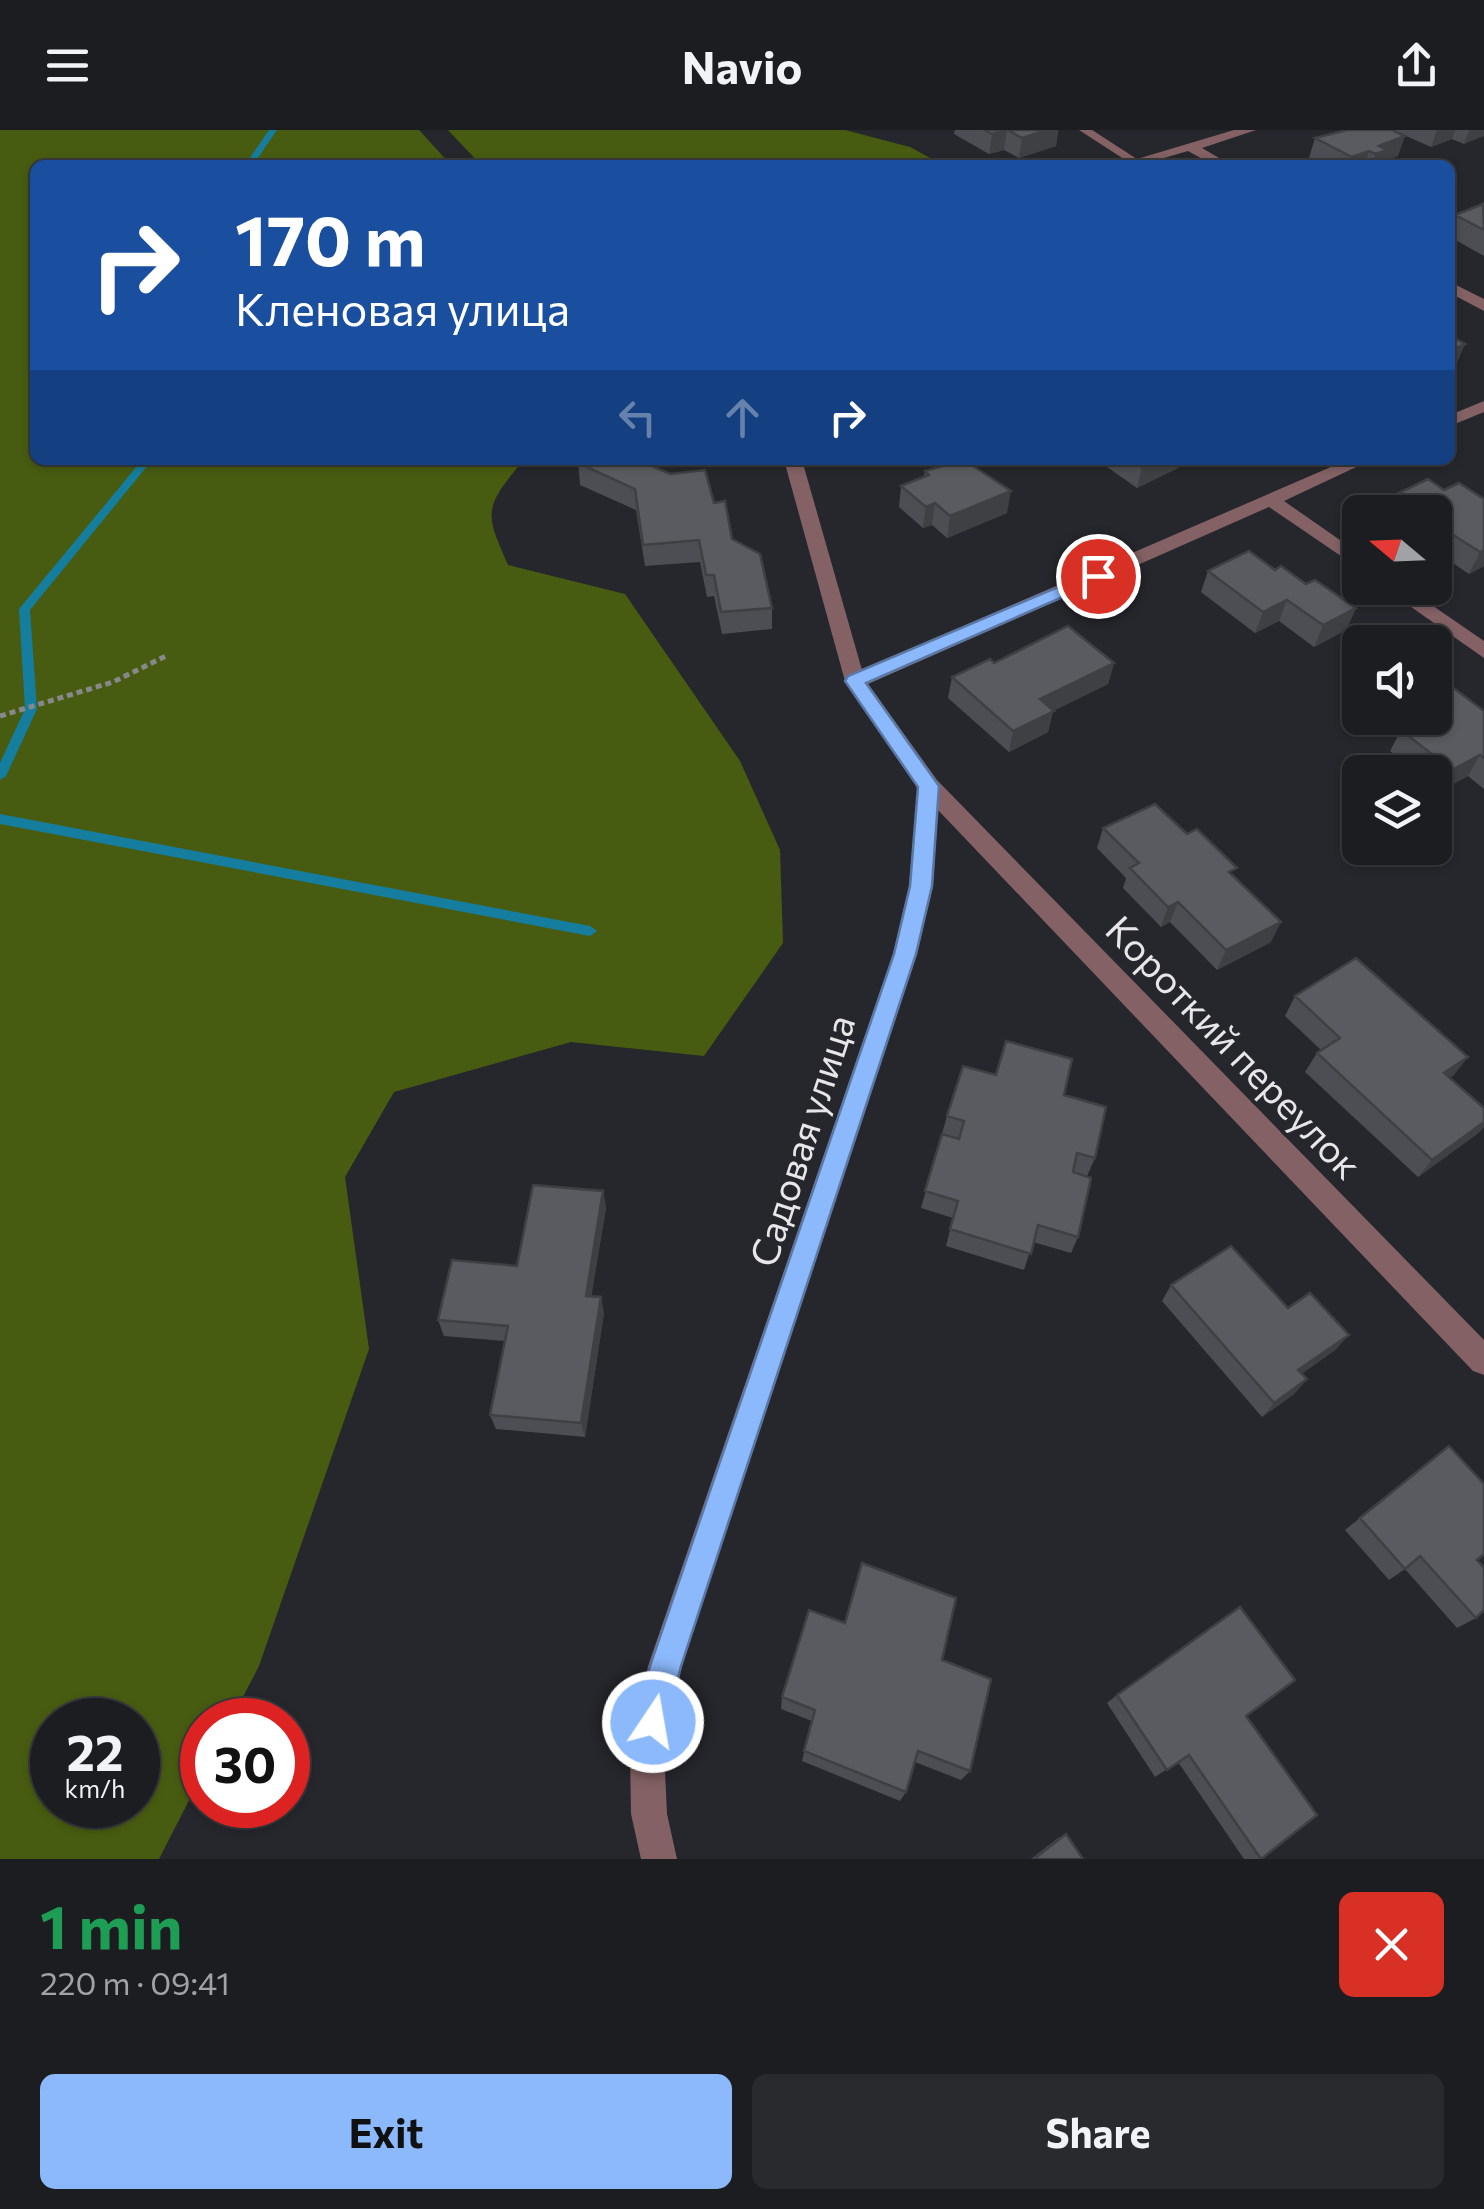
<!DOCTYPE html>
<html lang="en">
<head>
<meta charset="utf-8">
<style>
  :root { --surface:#1c1d21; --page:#292a2e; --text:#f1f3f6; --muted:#a0a2a5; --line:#3a3b3f; --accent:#8cb9fc }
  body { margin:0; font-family:Commissioner,sans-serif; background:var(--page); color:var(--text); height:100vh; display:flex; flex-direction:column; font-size:38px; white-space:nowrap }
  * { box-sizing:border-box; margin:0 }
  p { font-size:32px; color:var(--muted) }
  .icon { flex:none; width:55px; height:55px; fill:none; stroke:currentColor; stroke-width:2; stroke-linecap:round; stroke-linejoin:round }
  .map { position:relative; height:1729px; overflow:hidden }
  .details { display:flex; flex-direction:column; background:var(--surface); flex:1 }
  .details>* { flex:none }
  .banner { position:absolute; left:30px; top:30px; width:1425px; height:305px; border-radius:15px; box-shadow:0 2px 8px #0004,0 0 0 2px var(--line); background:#1a4fa0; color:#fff; overflow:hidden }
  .needle { width:65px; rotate:289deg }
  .fabs { position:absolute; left:1342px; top:365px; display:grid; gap:20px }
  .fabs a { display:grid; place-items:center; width:110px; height:110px; border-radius:15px; background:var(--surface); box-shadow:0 2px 8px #0004,0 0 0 2px var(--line); font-size:50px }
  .speed { position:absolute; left:30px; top:1568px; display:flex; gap:20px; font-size:50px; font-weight:700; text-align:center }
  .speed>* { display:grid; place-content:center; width:130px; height:130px; border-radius:50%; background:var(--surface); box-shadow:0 2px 8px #0004,0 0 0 2px var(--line); line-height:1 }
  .speed small { font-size:25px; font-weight:400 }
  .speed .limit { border:15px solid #d22; background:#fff; color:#111 }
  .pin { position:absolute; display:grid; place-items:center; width:85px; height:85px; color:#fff; margin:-42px; border:5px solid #fff; border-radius:50%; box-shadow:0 2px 10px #0007 }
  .me { position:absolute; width:110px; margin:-55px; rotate:12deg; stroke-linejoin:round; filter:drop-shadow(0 0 8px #0008) }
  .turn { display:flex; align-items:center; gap:35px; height:210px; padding:0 40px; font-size:45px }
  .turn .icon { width:130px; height:130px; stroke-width:2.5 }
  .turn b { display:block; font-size:70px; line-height:85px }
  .lanes { display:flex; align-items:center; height:95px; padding:0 40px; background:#0003; justify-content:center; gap:50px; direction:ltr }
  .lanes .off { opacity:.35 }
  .round { display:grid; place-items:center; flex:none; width:105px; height:105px; border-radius:15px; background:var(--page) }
  .headline { display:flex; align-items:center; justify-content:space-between; height:170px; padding:0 40px }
  h1 { font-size:60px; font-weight:700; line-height:75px; color:#1e9e55 }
  .action { display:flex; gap:20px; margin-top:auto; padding:20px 40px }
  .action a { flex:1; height:115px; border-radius:15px; background:var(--accent); color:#111; font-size:40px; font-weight:700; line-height:115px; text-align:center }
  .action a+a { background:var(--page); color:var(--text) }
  header { display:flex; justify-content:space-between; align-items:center; height:130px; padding:0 40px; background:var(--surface); font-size:45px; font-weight:700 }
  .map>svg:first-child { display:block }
  .forest { fill:#475c11; fill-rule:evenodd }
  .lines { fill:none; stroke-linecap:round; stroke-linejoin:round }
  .stream { fill:#157d9e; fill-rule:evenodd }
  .path { stroke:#88888c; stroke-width:5; stroke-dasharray:6 4; stroke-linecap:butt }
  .lane { fill:#836164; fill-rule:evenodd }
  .street { fill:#836164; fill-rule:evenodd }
  .wall { fill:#4d4e53 }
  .shaded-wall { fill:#3f4043 }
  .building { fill:#5a5b60; stroke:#3f4043; stroke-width:2.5 }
  .route { fill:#8cb9fc; stroke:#5b78a4; stroke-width:2.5 }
  .labels { text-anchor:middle; stroke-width:8; stroke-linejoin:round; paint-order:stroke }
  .street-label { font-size:38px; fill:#e7e7ea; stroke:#26272c }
</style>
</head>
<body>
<header><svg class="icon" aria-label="menu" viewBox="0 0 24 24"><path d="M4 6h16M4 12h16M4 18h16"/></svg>Navio<svg class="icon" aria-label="share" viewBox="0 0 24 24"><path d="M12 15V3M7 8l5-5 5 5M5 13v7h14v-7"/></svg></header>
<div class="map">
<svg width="1484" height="1729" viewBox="0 0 1484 1729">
  <rect width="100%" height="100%" fill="#26272c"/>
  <!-- forest -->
  <path class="forest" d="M0,0H419L451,35H35V330H513L518,337C482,379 487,387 508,435L625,464L740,631L780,720L783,813L704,926L571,912L394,962L345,1047L369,1219L259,1536L231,1590H202V1645L159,1729H0ZM52,1590H138V1675H52Z
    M448,0H845L910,17L943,35H481Z"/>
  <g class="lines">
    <!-- stream -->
    <path class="stream" d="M269,0H277L253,35H245Z
      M142,330H152L30,480L37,579L6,646L0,650V633L25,579L19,479Z
      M0,684L590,796L597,801L590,806L0,694Z"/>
    <!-- path -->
    <path class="path" d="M0,586L113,552L168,525"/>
    <!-- lane -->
    <path class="lane" d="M1079,0H1092L1140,31L1130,33Z"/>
    <!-- street -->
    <path class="street" d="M1234,0H1256L1202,18L1231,35H1213L1188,21L1140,35H1117Z
      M1450,152L1484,169V181L1450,163Z
      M1484,271V282L1450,296V285Z
      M784,330H802L862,540L1347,330H1371L1284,371L1360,424V439L1269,377L868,554L937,650L1484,1210V1245L1473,1241L938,680L933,756L917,824L682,1536L664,1620L667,1684L677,1729H641L631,1684L630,1620L648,1536L893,824L909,756L918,657L845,551Z
      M1384,458H1407L1484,511V528Z"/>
  </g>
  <!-- wall -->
  <path class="wall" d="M955,0H1058L1056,16L1019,28L1004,20L989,24L954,4Z
    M1393,0H1484L1464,14L1452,9L1431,17Z
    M1315,8L1398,26L1383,32L1382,35H1322L1309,28Z
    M1484,75V126L1450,107V96L1455,85Z
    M578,330L714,373L732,409L772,478V499L722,504L714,466L707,467L700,432L645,436L636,380L580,355Z
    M1097,330H1181L1178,338L1137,358Z
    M925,341L1007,383L947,408L932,395L923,398L899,377L901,356L924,347Z
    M1459,353L1484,436L1469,444L1435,421V382H1391L1399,363L1444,360Z
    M1275,440L1356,478L1346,500L1314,517L1279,491L1255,503L1201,462L1208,441Z
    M994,533H1114L1108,554L1053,581L1048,602L1009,622L948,568L952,547Z
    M1484,581V659L1468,646L1440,661L1435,657V642H1417L1390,621L1400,602L1382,588H1435Z
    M1103,698L1187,704L1233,746L1271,812L1217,840L1170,792L1161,797L1123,758L1126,748L1097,718Z
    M1295,866L1468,927L1450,948L1484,978V997L1477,1004L1418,1047L1305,942L1317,923L1321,920L1285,886Z
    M1064,965L1095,1028L1087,1046L1078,1107L1071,1123L1033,1112L1024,1140L946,1116L953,1088L921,1078L947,986Z
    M603,1061L606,1078L591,1166L604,1183L585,1307L496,1299L490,1285L505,1211L444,1206L438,1190L517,1136Z
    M1171,1155L1288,1178L1349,1205L1335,1220L1301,1244L1307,1249L1294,1264L1262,1287L1162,1171Z
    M1449,1316L1477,1430L1476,1488L1457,1498L1405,1439L1389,1450L1345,1400Z
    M845,1493L942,1530L970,1641L961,1650L915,1632L906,1662L900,1671L802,1631L812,1591L781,1579L782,1567Z
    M1117,1565L1246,1586L1261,1729H1244L1178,1632L1155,1647L1107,1573Z
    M1066,1704L1083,1729H1031L1058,1708Z"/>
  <!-- shaded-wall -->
  <path class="shaded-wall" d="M1007,0L1004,20L989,24L992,4Z
    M1047,0H1058L1056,16L1019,28L1022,8Z
    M1437,0H1455L1452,9L1431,17Z
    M1469,0H1484V6L1464,14Z
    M1405,6L1398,26L1383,32L1382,35H1372L1379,16Z
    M1369,21L1365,35H1350L1352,27Z
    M1465,214L1456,235L1450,238V221Z
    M1156,330H1181L1178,338L1137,358L1142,337Z
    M1011,361L1007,383L947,408L950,386Z
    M935,373L932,395L923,398L926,377Z
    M1484,420V436L1469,444L1480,422Z
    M1287,470L1279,491L1255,503L1263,482Z
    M1356,478L1346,500L1314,517L1323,495Z
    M1114,533L1108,554L1053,581L1048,602L1009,622L1013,601L1040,569Z
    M1480,625L1468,646L1440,661L1452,640Z
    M1178,772L1170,792L1161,797L1168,777Z
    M1281,792L1271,812L1217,840L1226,820Z
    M1468,927L1454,945L1430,962L1444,943Z
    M1484,992V997L1477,1004L1418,1047L1432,1030Z
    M603,1061L606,1078L589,1181L586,1166Z
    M601,1167L604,1183L585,1307L581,1293Z
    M1349,1205L1335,1220L1286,1255L1298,1240Z
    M1307,1249L1294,1264L1262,1287L1274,1273Z"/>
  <!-- building -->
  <path class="building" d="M984,0H1006L992,4Z
    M1008,0H1047L1022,8Z
    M1347,0H1392L1405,6L1379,16L1387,20L1376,24L1369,21L1352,27L1315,8Z
    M1483,74L1484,100L1455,85Z
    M1450,206L1465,214L1450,221Z
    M578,330H639L670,344L705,340L714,373L725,371L732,409L760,424L772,478L721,482L714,445H706L699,410L643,415L635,359L578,333Z
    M964,330L1011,361L950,386L935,373L926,377L901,356L929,345L925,341Z
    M1133,330H1156L1142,337Z
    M1428,349L1444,360L1459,353L1484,369V420L1480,422L1441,397L1447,394L1435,386V382H1429L1399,363Z
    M1249,421L1275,440L1281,436L1306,454L1315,450L1356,478L1323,495L1287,470L1263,482L1208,441Z
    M1068,496L1114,533L1040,569L1054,581L1013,601L952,547L990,529L994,533Z
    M1435,544L1484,581V628L1480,625L1452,640L1401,600L1422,589L1420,588H1435Z
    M1155,674L1187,704L1197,699L1237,738L1229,742L1281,792L1226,820L1178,772L1168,777L1130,738L1139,733L1103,698Z
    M1356,828L1468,927L1444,943L1484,978V992L1432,1030L1317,923L1340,908L1295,866Z
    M1006,911L1072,929L1064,965L1106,977L1095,1028L1077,1023L1073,1042L1091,1048L1078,1107L1038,1095L1031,1124L950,1099L958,1071L925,1061L942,1004L959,1009L964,991L947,986L963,936L996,945Z
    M533,1055L603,1061L586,1166L601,1167L581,1293L490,1285L508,1196L438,1190L452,1130L517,1136Z
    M1231,1116L1288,1178L1310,1163L1349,1205L1298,1240L1307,1249L1274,1273L1171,1155Z
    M1449,1316L1484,1354V1424L1477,1430L1484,1438V1480L1476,1488L1420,1426L1405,1439L1360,1388Z
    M862,1433L956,1468L942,1530L991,1549L970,1641L918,1621L906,1662L804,1621L815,1580L782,1567L809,1480L845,1493Z
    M1240,1477L1295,1550L1246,1586L1317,1685L1261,1729L1189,1625L1167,1640L1117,1565Z
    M1066,1704L1083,1729H1034Z"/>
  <!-- route -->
  <path class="route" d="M1098,440L1106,446L1104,449L866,553L939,656L932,756L916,824L681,1536L664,1603L653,1608L642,1603L637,1592L650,1536L894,824L910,756L918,657L845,551L848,546Z"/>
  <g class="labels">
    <!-- street labels -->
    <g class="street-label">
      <text transform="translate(1233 918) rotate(46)" y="13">Короткий переулок</text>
      <text transform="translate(803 1011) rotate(-72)" y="13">Садовая улица</text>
    </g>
  </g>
</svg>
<div class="fabs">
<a><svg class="needle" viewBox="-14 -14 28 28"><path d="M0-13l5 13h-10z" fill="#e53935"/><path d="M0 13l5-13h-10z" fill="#a0a2a5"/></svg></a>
<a><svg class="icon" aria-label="sound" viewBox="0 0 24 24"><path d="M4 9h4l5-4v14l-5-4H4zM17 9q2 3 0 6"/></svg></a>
<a><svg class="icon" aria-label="layers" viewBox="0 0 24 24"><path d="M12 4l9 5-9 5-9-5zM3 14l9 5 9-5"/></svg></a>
</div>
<div class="speed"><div>22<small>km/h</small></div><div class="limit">30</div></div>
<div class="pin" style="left:1098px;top:446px;background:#d93025"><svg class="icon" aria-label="arrive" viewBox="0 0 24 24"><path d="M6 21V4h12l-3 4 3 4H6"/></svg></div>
<svg class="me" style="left:653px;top:1592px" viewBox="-20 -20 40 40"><circle r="17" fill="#8cb9fc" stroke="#fff" stroke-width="3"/><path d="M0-11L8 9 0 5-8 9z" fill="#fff"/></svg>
<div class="banner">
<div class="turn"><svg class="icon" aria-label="right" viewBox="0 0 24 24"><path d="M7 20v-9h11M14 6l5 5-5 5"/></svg><div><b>170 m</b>Кленовая улица</div></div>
<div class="lanes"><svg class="icon off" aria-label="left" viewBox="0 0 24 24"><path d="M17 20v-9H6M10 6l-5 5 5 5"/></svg><svg class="icon off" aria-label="ahead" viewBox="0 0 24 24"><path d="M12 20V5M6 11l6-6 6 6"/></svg><svg class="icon" aria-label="right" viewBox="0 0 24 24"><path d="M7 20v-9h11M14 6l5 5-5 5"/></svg></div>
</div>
</div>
<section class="details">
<div class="headline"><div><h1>1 min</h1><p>220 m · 09:41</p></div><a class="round" style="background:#d93025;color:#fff"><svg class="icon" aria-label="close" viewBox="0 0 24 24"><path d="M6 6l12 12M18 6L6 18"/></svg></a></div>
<div class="action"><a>Exit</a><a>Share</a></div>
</section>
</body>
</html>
